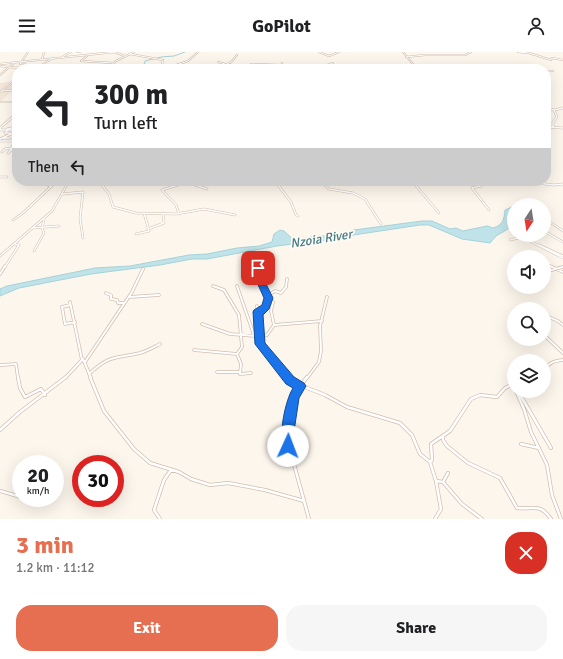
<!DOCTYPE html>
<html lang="en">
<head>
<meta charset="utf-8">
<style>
  :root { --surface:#fff; --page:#f6f6f6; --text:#202124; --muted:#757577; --accent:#e76f51 }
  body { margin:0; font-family:Signika,sans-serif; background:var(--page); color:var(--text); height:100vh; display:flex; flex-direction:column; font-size:15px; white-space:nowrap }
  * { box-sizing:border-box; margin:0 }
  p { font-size:13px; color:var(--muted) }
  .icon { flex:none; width:22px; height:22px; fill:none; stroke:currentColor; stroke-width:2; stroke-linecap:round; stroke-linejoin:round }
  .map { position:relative; height:467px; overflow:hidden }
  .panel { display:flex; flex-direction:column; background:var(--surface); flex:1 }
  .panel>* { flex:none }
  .hud { position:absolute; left:12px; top:12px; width:539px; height:122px; border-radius:16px; box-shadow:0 4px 16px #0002; background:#fff; color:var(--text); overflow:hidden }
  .needle { width:26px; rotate:192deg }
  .buttons { position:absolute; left:507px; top:146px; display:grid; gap:8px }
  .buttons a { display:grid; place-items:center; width:44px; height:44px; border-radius:50%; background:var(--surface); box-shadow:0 4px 16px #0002; font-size:20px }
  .speed { position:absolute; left:12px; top:403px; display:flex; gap:8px; font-size:20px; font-weight:700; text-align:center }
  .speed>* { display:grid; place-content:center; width:52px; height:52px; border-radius:50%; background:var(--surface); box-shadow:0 4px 16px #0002; line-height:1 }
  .speed small { font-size:10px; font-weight:400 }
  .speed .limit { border:6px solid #d22; background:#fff; color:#111 }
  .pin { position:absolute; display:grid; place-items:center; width:34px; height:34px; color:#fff; margin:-17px; border-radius:8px; box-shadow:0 2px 6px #0006 }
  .me { position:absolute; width:44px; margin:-22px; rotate:2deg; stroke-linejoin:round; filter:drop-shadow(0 0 3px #0008) }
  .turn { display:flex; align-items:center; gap:14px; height:84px; padding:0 16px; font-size:18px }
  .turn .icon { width:52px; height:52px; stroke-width:2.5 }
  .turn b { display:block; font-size:28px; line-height:34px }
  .then { display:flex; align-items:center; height:38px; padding:0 16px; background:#0003; gap:8px; font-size:15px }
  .round { display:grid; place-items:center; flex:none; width:42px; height:42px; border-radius:16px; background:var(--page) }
  .overview { display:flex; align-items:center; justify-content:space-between; height:68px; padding:0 16px }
  h1 { font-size:24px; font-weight:800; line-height:30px; color:var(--accent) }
  .primary-button { display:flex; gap:8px; margin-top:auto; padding:8px 16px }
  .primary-button a { flex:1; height:46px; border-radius:16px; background:var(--accent); color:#fff; font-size:16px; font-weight:800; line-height:46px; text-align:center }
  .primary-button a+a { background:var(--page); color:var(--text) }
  header { display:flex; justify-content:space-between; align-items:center; height:52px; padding:0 16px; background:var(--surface); font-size:18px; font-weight:800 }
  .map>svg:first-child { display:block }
  .residential { fill:#f5e8da }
  .water { fill:#bfe3e8; stroke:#a5d3da }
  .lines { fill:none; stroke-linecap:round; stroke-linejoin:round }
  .stream { stroke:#a5d3da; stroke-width:1 }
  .minor-far3-casing { stroke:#d1beb0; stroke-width:2 }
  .minor-far2-casing { stroke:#d1beb0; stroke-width:2.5 }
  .minor-far1-casing { stroke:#d1beb0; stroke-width:3.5 }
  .minor-casing { stroke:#d1beb0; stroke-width:4 }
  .minor-far3 { stroke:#fff; stroke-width:1 }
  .minor-far2 { stroke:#fff; stroke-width:1.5 }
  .minor-far1 { stroke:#fff; stroke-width:2 }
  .minor { stroke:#fff; stroke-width:2.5 }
  .route { fill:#1a73e8; stroke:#114b97 }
  .labels { text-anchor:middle; stroke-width:3.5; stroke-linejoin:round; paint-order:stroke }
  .water-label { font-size:13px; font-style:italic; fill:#437c86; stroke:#fffaf3 }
</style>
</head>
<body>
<header><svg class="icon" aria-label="menu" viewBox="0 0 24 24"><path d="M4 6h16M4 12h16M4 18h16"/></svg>GoPilot<svg class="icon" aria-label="person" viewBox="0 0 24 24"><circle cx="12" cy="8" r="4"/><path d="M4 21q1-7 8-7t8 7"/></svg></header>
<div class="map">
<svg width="563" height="467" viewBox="0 0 563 467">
  <rect width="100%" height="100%" fill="#fdf6ec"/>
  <!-- residential -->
  <path class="residential" d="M14,29V33L16,34L0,51V31Z"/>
  <!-- water -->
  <path class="water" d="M514,154V159H511L510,163L511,165L514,163C513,177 507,177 496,184C494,186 492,189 490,191L462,187L429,173H420L347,184L335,187L277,194L207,207H192L160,213L91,222L19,236L0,244V237L7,234L95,216L130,214L189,203L207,202L237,196L259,194L272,190L274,182L280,178L284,179L294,188L317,184H331L354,178L422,169H432L450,177L456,176L463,179L487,174L493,176C503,173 504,168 505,158Z"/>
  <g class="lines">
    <!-- stream -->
    <path class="stream" d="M127,17L144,13L145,9L161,5L174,4L185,0"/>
    <!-- minor-far3 casing -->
    <g class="minor-far3-casing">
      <path id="minor-far3" d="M77,0H80
        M114,0L125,4
        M319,0L329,4L339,0
        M403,0L417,17
        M518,0L529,1L551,8L552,6L563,8
        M130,2L163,8L162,13L168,17
        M87,4L81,9L113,11
        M62,5L71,0
        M406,5L425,3H465L471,0
        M42,8L44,0
        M218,10L225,12
        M0,12L115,0
        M229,12L244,17
        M0,14L8,15
        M9,15L21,16
        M108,16L113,17
        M25,17V12H20L28,0
        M36,17L51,7
        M107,17L116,9L134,0
        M153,17L156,14L162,13
        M177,17L176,13L188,9L198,0
        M187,17L195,14
        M218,17L232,9L237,3
        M246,17L251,12L281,13L282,11
        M316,17L333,11
        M546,19H553
        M0,23L14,11
        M2,39L17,38
        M0,40L17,28
        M13,45L17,41
        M0,50H17"/>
    </g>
    <!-- minor-far2 casing -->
    <g class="minor-far2-casing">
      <path id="minor-far2" d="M546,56L554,58L557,65L553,70V75
        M554,58L563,56
        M546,75L563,76
        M7,77L16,75
        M0,78L1,75L17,61
        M0,78H17
        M8,78L5,81H10
        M2,86H10
        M0,87L17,79
        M0,89H17
        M10,98H17
        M2,100L5,97L12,96
        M8,101L12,97L14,88
        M0,125H7
        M46,129L43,131L50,134
        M99,129L109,142L113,155L136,161L176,162L204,157L235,163
        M275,129L291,150L296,163L298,164
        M320,129L329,137L353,141L365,147L381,172
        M412,129L439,161
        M482,129L479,130L481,134L472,136L489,158
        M510,129H520
        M520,129L554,133L563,132
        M186,130L207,137
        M62,142L83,140L80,166L83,186
        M179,162L176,153L162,138L184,131V129
        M544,166L563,179
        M13,168L23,161L57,129
        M32,176L59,174
        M148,177L164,171L163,161
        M544,179L563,190
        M136,182L149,179L144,161
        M510,188L522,185L563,206
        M539,193L563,204
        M34,199L44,181L42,176L44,167
        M0,204L52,159L69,129
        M544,211L552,215
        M257,213V215
        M5,215L19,193L15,192"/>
    </g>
    <!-- minor-far1 casing -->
    <g class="minor-far1-casing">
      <path id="minor-far1" d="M257,214L260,228L268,245L265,255L258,260
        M550,214L563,220
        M544,220L563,215
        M0,222L5,214
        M237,234L254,283
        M106,241L111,243V247L117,248L118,251H124
        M129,245L159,243
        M70,253L62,255L65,272L75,270
        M257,254L261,285
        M544,263L558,269L563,273
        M202,272L230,282L257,284L262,296L289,326
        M274,273L322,269
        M544,283L563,301
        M259,285L267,283L274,273L271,259L273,250L270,249V242L275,239L281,241L286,235L287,227
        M194,298L237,302L242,295L239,263L224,238L213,234
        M237,302L241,312L240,322L251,321
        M83,307L91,326
        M85,310L132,240L143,217
        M0,313L16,312L18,326
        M217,320H239
        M544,321C547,311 553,309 563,308
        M89,322C111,302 114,307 140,301C147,299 154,295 160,292
        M65,326L82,308L70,250
        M307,326L319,310L321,299L320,274L327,245"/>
    </g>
    <!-- minor casing -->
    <g class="minor-casing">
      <path id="minor" d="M18,325L20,336L25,345L41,337L45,343
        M90,325L104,359L134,397L150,411L179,420L191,427L210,433L228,431L265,438L304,449
        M288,325L292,330L325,343L347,355L400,371L412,383L420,402L430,410L436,429L443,430L462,452L482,467
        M307,325L294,343L287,387L309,467
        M514,331V336
        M516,339L524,357L531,380L547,413L552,443L561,467
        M518,339L551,396
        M0,378L20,360L66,325
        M443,384V388L447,394L468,411L500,426L517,456C534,458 539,450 551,467
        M521,392L539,396
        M430,410L432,408L431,392L450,379L471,347L480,343L497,345L505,336L513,332
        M443,430L448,421
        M0,439L21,445
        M23,446L29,448
        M160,467L154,458L164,428L171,418
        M435,467L441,457L436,429"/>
    </g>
    <!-- minor-far3 -->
    <use href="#minor-far3" class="minor-far3"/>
    <!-- minor-far2 -->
    <use href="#minor-far2" class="minor-far2"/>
    <!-- minor-far1 -->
    <use href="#minor-far1" class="minor-far1"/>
    <!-- minor -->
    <use href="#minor" class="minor"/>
  </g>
  <!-- route -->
  <path class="route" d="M258,213L263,216L264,228L273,246L269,257L263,263L265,291L294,325L304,331L306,334L299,346L293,386L295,394L293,398L288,400L284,398C278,384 285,349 293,336L286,332L255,292L253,260L254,258L262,253L264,246L256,228L254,216Z"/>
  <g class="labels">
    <!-- water labels -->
    <g class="water-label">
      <text transform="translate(321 186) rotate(-9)" y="5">Nzoia River</text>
    </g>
  </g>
</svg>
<div class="buttons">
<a><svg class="needle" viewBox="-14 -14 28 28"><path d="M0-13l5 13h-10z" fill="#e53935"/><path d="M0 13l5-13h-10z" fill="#757577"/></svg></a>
<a><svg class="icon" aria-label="sound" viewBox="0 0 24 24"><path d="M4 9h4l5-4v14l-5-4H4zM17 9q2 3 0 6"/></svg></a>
<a><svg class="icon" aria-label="search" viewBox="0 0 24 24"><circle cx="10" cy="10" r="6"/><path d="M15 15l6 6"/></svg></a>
<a><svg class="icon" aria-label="layers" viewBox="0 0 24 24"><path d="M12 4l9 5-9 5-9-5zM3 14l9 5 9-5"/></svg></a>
</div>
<div class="speed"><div>20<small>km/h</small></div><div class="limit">30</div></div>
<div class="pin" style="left:258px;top:216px;background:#d93025"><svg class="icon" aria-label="arrive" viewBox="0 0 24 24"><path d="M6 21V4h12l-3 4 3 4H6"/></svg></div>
<svg class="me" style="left:288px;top:394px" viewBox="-20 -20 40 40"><circle r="19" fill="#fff"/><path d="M0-13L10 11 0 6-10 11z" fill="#1a73e8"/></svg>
<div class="hud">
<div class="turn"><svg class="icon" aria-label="left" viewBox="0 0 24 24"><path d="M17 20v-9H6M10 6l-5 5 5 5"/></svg><div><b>300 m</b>Turn left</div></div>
<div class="then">Then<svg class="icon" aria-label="left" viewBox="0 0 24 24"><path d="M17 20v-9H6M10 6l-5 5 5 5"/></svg></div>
</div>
</div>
<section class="panel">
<div class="overview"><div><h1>3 min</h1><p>1.2 km · 11:12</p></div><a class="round" style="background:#d93025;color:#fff"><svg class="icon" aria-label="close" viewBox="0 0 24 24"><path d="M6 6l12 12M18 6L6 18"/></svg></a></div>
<div class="primary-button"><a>Exit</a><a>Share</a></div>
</section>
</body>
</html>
